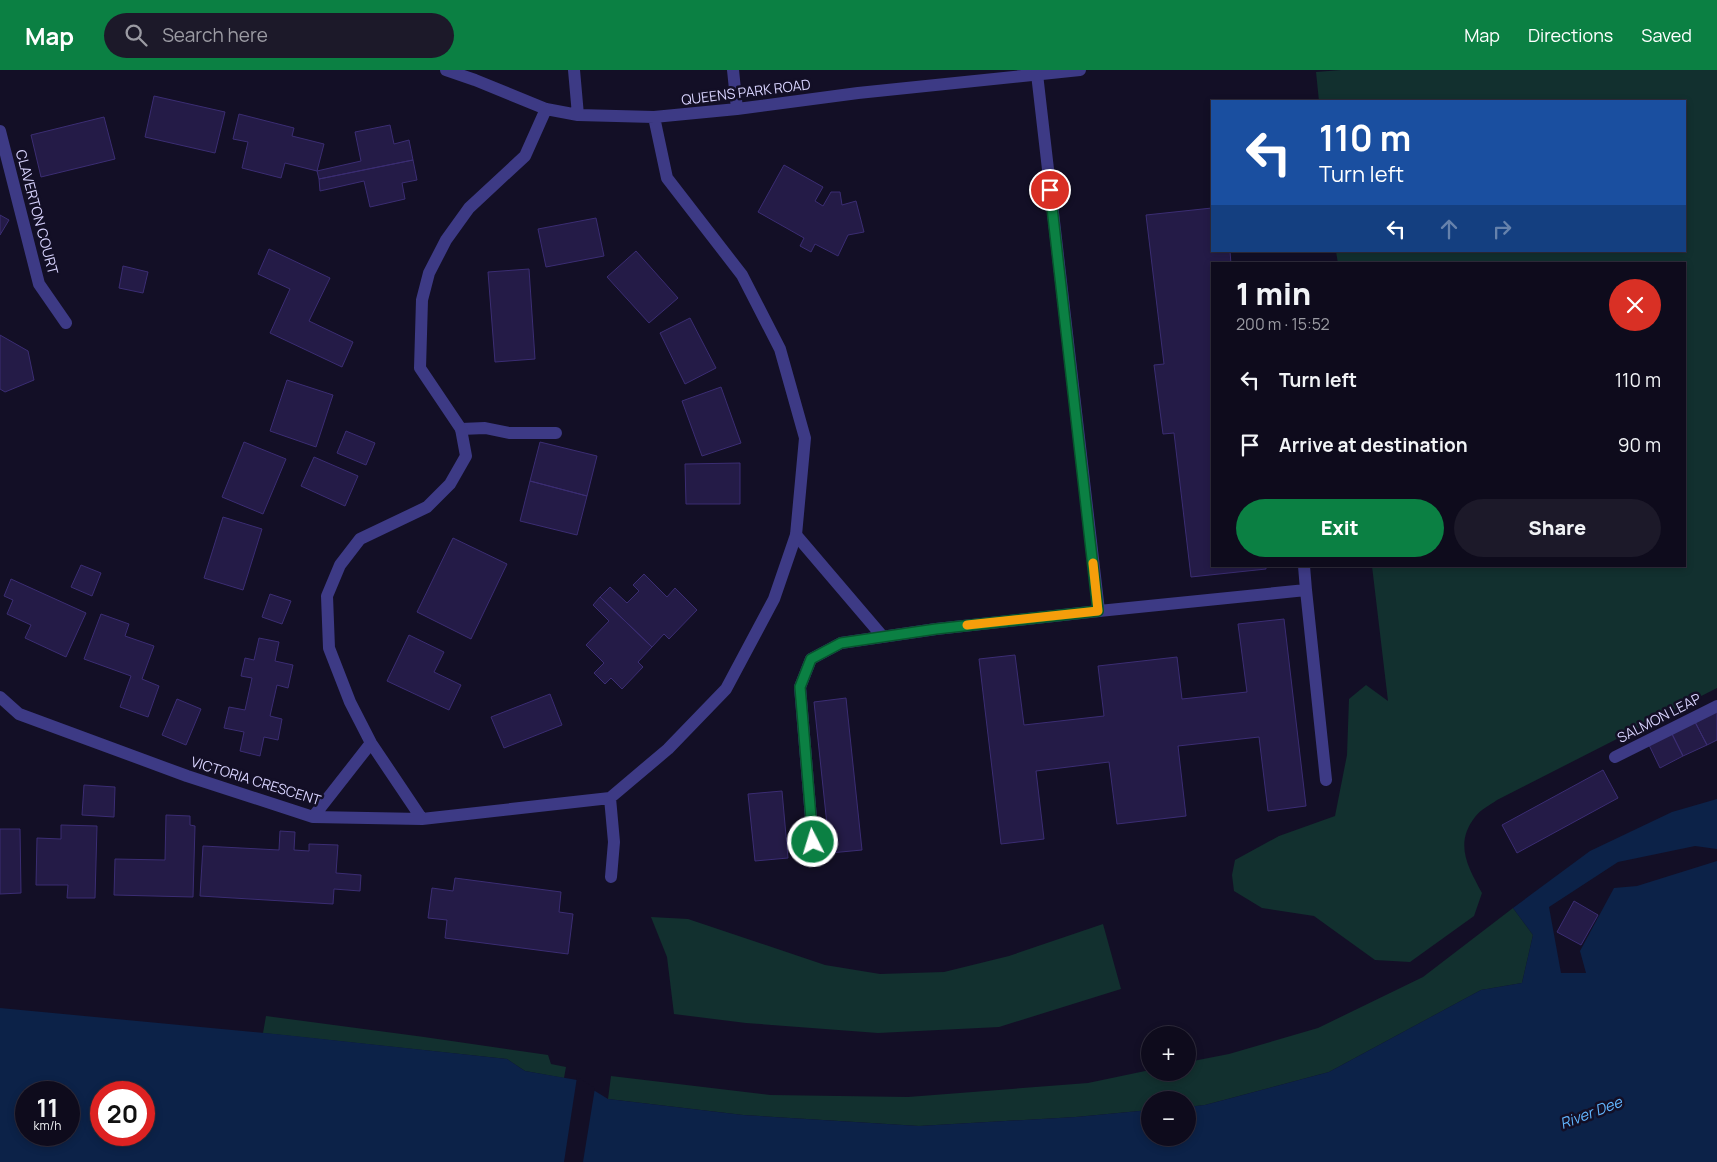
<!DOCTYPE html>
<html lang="en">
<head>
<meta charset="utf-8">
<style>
  :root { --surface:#0e0b1c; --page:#1c1929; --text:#f1f3f6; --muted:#9b9ba3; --line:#2e2b3b; --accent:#0b8043 }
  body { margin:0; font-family:Manrope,sans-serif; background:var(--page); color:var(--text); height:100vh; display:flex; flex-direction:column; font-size:19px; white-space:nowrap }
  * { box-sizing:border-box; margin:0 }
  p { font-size:16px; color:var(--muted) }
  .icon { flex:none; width:28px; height:28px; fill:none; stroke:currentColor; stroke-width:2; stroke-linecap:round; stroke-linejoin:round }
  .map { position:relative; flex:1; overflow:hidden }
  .sheet { position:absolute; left:1211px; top:192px; width:475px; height:305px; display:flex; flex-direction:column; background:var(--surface); border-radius:0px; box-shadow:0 2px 8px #0003,0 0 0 1px var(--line) }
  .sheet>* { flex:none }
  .banner { position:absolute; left:1211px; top:30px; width:475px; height:152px; border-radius:0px; box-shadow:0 2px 8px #0003,0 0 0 1px var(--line); background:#1a4fa0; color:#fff; overflow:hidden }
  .controls { position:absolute; left:1141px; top:956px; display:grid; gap:10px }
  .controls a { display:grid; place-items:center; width:55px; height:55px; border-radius:50%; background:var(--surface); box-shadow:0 2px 8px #0003,0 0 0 1px var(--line); font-size:25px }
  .speed { position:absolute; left:15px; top:1011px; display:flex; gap:10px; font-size:25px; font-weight:700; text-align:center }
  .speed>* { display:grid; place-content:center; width:65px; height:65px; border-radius:50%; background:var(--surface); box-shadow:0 2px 8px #0003,0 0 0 1px var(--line); line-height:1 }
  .speed small { font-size:12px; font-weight:400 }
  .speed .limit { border:8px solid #d22; background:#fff; color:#111 }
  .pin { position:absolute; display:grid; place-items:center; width:42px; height:42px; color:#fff; margin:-21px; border:2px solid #fff; border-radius:50%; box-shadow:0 1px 5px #0007 }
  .me { position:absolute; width:55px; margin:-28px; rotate:355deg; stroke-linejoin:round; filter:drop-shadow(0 0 4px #0008) }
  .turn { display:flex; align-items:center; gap:18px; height:105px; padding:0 25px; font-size:22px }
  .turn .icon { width:65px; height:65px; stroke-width:2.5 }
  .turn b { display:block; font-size:35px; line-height:42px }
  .lanes { display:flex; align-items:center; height:48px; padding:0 25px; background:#0003; justify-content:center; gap:25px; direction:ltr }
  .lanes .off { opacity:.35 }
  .round { display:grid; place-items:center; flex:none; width:52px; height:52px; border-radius:26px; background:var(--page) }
  .summary { display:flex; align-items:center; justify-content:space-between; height:85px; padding:0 25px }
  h1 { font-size:30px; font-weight:800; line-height:38px }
  .cta { display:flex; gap:10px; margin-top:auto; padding:10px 25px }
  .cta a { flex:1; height:58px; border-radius:30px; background:var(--accent); color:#fff; font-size:20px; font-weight:800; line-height:58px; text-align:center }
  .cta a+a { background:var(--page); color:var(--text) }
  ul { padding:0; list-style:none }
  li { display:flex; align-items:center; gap:15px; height:65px; padding:0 25px }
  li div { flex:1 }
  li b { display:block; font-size:19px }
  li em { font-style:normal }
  header { display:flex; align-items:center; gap:30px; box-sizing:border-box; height:70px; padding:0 25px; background:var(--accent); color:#fff }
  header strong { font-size:24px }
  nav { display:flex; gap:28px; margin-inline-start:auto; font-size:18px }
  .search { width:350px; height:45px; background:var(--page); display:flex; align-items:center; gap:12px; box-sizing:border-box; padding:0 18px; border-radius:28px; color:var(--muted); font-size:19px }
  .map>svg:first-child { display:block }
  .green { fill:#12302f }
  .water { fill:#0c2248; fill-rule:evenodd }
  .pier { fill:#130f26 }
  .building { fill:#241b47; stroke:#3b2d73 }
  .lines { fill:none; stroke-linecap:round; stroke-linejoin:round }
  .service { stroke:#3d3a85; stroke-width:12 }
  .minor { stroke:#3d3a85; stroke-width:12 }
  .route-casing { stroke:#07532c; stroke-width:12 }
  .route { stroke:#0b8043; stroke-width:9 }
  .slow { stroke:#f59e0b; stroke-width:9 }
  .labels { text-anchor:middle; stroke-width:5; stroke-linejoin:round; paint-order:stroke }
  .street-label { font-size:14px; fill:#d9d4ff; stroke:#130f26 }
  .water-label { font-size:15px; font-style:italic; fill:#62b6ff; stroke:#130f26 }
</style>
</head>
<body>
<header>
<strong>Map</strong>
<div class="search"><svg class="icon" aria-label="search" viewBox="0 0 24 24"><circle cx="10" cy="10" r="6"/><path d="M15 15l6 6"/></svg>Search here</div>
<nav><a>Map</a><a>Directions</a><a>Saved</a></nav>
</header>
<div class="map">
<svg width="1717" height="1092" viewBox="0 0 1717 1092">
  <rect width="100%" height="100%" fill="#130f26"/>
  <!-- green -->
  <path class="green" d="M1341,0H1717V618L1497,730C1490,735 1480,740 1475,747C1454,774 1468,797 1482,823L1474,846L1410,892L1375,890L1314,846L1262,838L1234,821L1232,805L1235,790L1279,766L1335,746L1347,685L1349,629L1366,615L1388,631L1372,496H1685V194H1338L1336,181H1685V31H1319L1316,2Z
    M1513,838L1533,865L1522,913L1481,920L1329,1002L1205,1035L1188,1037V1030H1150V1040L1076,1047L919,1056L743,1045L608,1029L611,1006L770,1025L908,1027L1088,1013L1150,1000V1002H1188V992L1229,984L1318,958L1423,907Z
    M651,847L688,849L825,895L880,904L944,902L1009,886L1103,854L1121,919L999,957L878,963L746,953L674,944L667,887Z
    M266,946L424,967L548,985L551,994L566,997L564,1008L525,1001L507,989L263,963Z"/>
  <!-- water -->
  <path class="water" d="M1717,729V779L1695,776L1618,792L1549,837L1561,903H1586L1580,881L1614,818L1637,816L1717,791V1092H0V938L285,965L507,989L525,1001L577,1010L608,1029L743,1045L919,1056L1076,1047L1150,1040V1068H1188V1037L1205,1035L1329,1002L1481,920L1522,913L1533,865L1513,838L1590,781L1672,742ZM26,1022H69V1065H26ZM101,1022H144V1065H101Z"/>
  <!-- pier -->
  <path class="pier" d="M577,1007L595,1018L583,1092H564Z"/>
  <!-- building -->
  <path class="building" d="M154,26L225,42L215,83L145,67Z
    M239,44L294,58L292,66L324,74L317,101L285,93L281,108L242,98L248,72L233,69Z
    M104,47L115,89L41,107L31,65Z
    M390,55L394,74L409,70L413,90L319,109L317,101L361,91L355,62Z
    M413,90L417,110L402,113L405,129L370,137L364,111L320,121L319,109Z
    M784,95L823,117L815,131L823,136L831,122H840L842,135L856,131L864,162L848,165L838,186L815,174L811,182L800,176L804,168L758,142Z
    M1212,138V181H1230L1231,194H1212V496H1266V499L1191,507L1174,363L1163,364L1154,295L1164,294L1146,145Z
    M0,145L9,150L0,165Z
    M596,148L604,186L546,197L538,159Z
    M269,179L330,208L309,251L353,272L342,297L270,263L290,219L258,204Z
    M636,181L678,228L649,253L607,207Z
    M123,196L148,202L143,223L119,218Z
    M529,199L535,289L495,292L488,202Z
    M690,248L716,298L685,314L660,263Z
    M0,265L28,281L34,310L5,322L0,319Z
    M287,310L333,325L316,377L270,361Z
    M721,317L741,373L702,386L682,331Z
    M346,361L375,373L366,395L337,383Z
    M244,372L286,389L263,444L222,427Z
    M540,372L597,386L587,426L530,411Z
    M314,387L358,406L345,436L301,416Z
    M740,393V434H686L685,394Z
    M530,411L587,426L577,465L520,451Z
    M223,447L262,459L243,520L204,508Z
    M453,468L507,494L471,569L417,542Z
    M81,495L101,503L92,526L71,517Z
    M644,504L667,527L675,518L697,540L669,569L664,564L652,577L600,527L610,517L627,533L639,521L633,515Z
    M11,509L86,543L66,587L25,568L31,555L7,544L13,530L4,526Z
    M270,524L291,531L282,554L262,547Z
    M600,527L652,577L638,592L643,597L622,619L611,608L605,614L594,603L604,593L586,575L609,551L593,535Z
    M101,544L129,554L125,566L154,576L142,609L159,616L148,647L120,637L131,606L84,589Z
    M1284,549L1306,736L1268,741L1259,667L1178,676L1186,746L1117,754L1109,692L1036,701L1044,769L1001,774L979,589L1015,585L1024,655L1104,646L1098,596L1177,587L1182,629L1247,622L1238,554Z
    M409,565L444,582L434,602L461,615L449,640L387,611Z
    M259,568L279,572L275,591L293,595L288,618L277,615L270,646L282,649L278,670L264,667L260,686L240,681L244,662L224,658L229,637L245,640L252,608L241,606L245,588L254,590Z
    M550,624L562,655L504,678L491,647Z
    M846,628L862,780L830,783L814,632Z
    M177,629L201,639L186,675L162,665Z
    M1717,641V670L1707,675L1695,652Z
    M1695,652L1707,675L1683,686L1672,664Z
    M1672,664L1683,686L1660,698L1649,675Z
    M1603,700L1618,728L1517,783L1502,755Z
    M84,715L115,717L114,747L82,745Z
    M782,721L788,788L755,791L748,724Z
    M166,745L190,746V755L195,756L193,827L114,825L115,789L165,790Z
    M61,755L97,756L95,828H67L68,815H36L37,768L61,769Z
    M0,759H20L21,823L0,824Z
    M280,761L295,762L294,780L309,781V774L338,775L336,803L361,805L360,821L334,819L333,834L200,826L203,776L279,780Z
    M455,808L561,822L559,842L573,844L568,884L445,868L447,850L428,848L432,818L453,821Z
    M1574,831L1598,845L1581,875L1557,862Z"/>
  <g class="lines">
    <!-- service -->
    <path class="service" d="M1037,4L1099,541L1306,520L1304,496
      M461,359L485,358L509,363H556
      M796,465L883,567
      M1306,520L1326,710
      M1615,687L1717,636
      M813,772L800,617L811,589L841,573L936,559L1099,541"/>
    <!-- minor -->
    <path class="minor" d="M446,0L475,10L546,39L578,45L654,47L737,39L858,23L1080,0
      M574,0L578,45
      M733,0L737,39
      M0,61L39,214L66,253
      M0,627L19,644L187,706L313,747L422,749L610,728L668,679L726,619L774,529L796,465L805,368L780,279L742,205L667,108L654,47
      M610,728L614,772L611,807
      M313,747L371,673
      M422,749L371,673L350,632L329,578L327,526L340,495L360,469L427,437L450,414L466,386L461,359L420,298L422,230L429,203L446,170L469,138L525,86L546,39"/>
  </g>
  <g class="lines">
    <!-- route casing -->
    <g class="route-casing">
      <path id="route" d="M813,772L800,617L811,589L841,573L936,559L1098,541L1050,120"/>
    </g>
    <!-- route -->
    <use href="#route" class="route"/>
    <!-- slow -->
    <path class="slow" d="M967,555L1098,541L1093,493"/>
  </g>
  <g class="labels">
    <!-- street labels -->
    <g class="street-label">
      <text transform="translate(746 22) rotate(-7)" y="5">QUEENS PARK ROAD</text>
      <text transform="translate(37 142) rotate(75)" y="5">CLAVERTON COURT</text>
      <text transform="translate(1659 648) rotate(-27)" y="5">SALMON LEAP</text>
      <text transform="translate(256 711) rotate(17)" y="5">VICTORIA CRESCENT</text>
    </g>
    <!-- water labels -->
    <g class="water-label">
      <text transform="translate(1591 1043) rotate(-21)" y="5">River Dee</text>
    </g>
  </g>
</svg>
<div class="controls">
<a>+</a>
<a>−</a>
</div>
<div class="speed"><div>11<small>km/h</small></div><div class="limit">20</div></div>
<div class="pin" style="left:1050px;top:120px;background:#d93025"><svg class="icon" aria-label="arrive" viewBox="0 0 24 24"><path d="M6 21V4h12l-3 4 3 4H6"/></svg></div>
<svg class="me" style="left:813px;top:772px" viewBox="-20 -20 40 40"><circle r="17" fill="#0b8043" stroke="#fff" stroke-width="3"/><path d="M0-11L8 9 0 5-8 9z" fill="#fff"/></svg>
<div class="banner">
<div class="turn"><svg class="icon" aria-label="left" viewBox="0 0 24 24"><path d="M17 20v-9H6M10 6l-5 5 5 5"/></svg><div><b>110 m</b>Turn left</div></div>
<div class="lanes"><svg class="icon" aria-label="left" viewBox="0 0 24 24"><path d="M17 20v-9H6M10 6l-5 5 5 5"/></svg><svg class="icon off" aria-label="ahead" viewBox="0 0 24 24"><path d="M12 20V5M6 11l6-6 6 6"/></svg><svg class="icon off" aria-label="right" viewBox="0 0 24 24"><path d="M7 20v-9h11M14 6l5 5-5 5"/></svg></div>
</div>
<section class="sheet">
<div class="summary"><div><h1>1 min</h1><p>200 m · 15:52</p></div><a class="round" style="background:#d93025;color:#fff"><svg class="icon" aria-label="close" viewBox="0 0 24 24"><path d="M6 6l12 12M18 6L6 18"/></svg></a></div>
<ul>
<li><svg class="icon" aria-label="left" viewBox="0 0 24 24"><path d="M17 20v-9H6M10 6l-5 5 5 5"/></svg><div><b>Turn left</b></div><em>110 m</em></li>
<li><svg class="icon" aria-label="arrive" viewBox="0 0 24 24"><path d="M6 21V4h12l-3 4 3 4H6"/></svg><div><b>Arrive at destination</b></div><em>90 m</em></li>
</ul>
<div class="cta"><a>Exit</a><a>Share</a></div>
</section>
</div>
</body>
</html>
